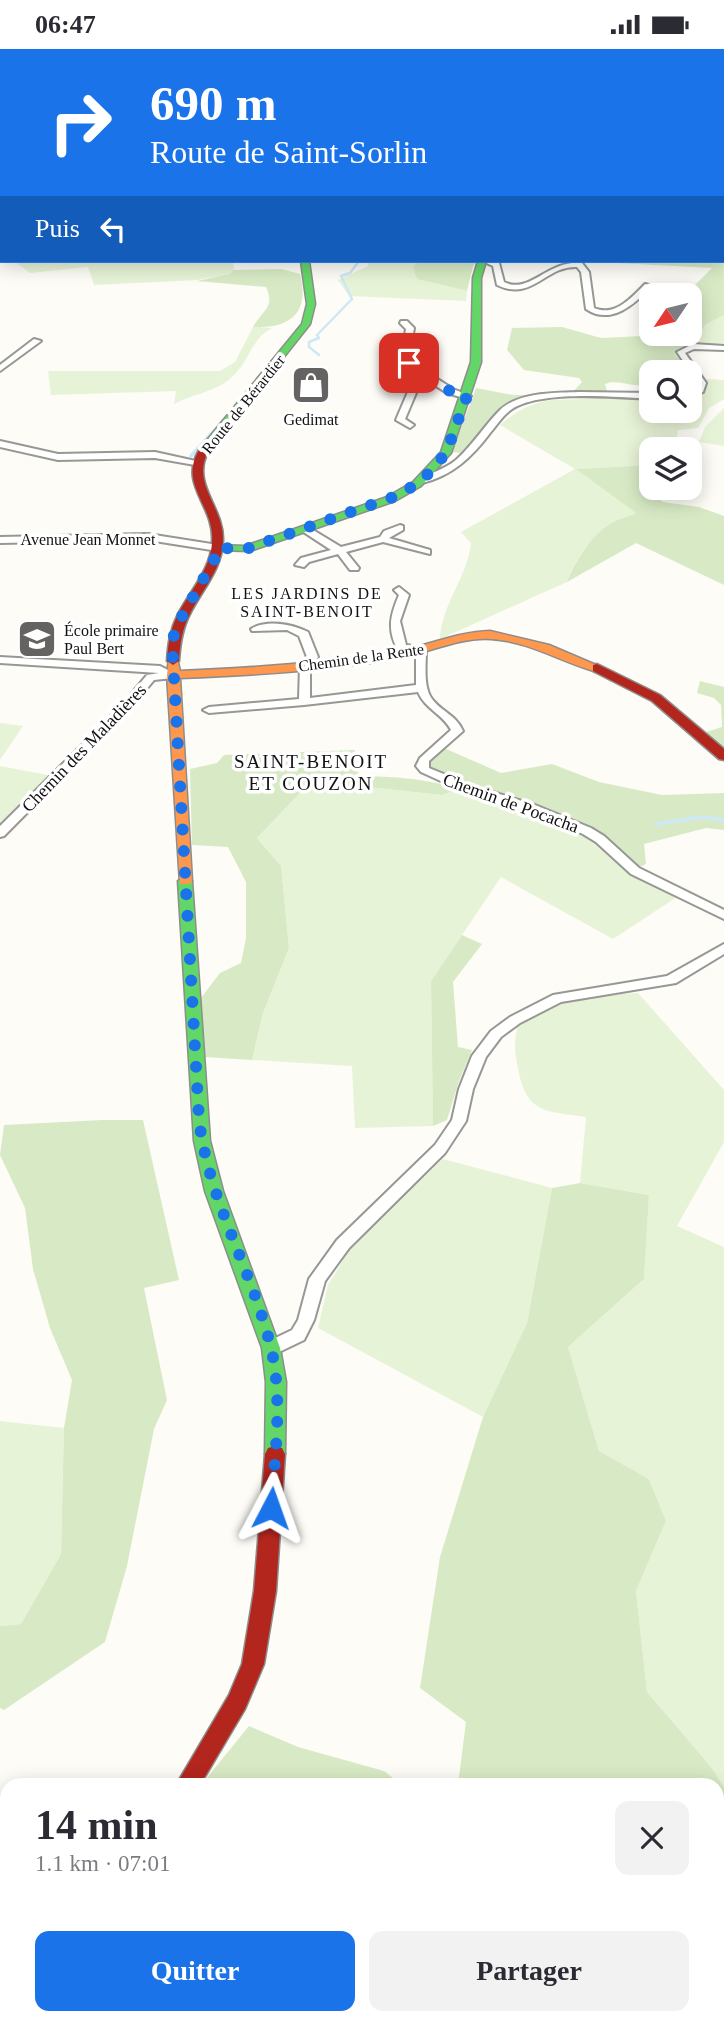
<!DOCTYPE html>
<html lang="fr">
<head>
<meta charset="utf-8">
<style>
  :root { --surface:#fff; --page:#f2f2f3; --text:#2b2b33; --muted:#7c7c81; --accent:#1a73e8 }
  body { margin:0; font-family:"Times New Roman",serif; background:var(--page); color:var(--text); height:100vh; display:flex; flex-direction:column; font-size:26px; white-space:nowrap }
  * { box-sizing:border-box; margin:0 }
  p { font-size:23px; color:var(--muted) }
  .icon { flex:none; width:38px; height:38px; fill:none; stroke:currentColor; stroke-width:2; stroke-linecap:round; stroke-linejoin:round }
  .map { position:relative; flex:1; overflow:hidden }
  .sheet { position:absolute; left:0px; top:1729px; width:724px; height:247px; display:flex; flex-direction:column; background:var(--surface); border-radius:21px 21px 0 0; box-shadow:0 4px 18px #0003 }
  .sheet>* { flex:none }
  .guide { position:absolute; left:0px; top:0px; width:724px; height:214px; box-shadow:0 4px 18px #0003; background:#1a73e8; color:#fff; overflow:hidden }
  .needle { width:46px; rotate:235deg }
  .buttons { position:absolute; left:639px; top:234px; display:grid; gap:14px }
  .buttons a { display:grid; place-items:center; width:63px; height:63px; border-radius:14px; background:var(--surface); box-shadow:0 4px 18px #0003; font-size:35px }
  .pin { position:absolute; display:grid; place-items:center; width:60px; height:60px; color:#fff; margin:-30px; border-radius:14px; box-shadow:0 4px 10px #0006 }
  .me { position:absolute; width:77px; margin:-38px; rotate:4deg; stroke-linejoin:round; filter:drop-shadow(0 0 5px #0008) }
  .turn { display:flex; align-items:center; gap:24px; height:147px; padding:0 35px; font-size:32px }
  .turn .icon { width:91px; height:91px; stroke-width:2.5 }
  .turn b { display:block; font-size:49px; line-height:60px }
  .then { display:flex; align-items:center; height:66px; padding:0 35px; background:#0003; gap:14px; font-size:26px }
  .round { display:grid; place-items:center; flex:none; width:74px; height:74px; border-radius:14px; background:var(--page) }
  .summary { display:flex; align-items:center; justify-content:space-between; height:119px; padding:0 35px }
  h1 { font-size:42px; font-weight:600; line-height:52px }
  .cta { display:flex; gap:14px; margin-top:auto; padding:14px 35px }
  .cta a { flex:1; height:80px; border-radius:14px; background:var(--accent); color:#fff; font-size:28px; font-weight:600; line-height:80px; text-align:center }
  .cta a+a { background:var(--page); color:var(--text) }
  .status { display:flex; justify-content:space-between; align-items:center; height:49px; padding:0 35px; background:var(--surface); direction:ltr }
  .status svg { height:19px; fill:currentColor }
  .map>svg:first-child { display:block }
  .green { fill:#e7f3d7 }
  .forest { fill:#d8eac5 }
  .lines { fill:none; stroke-linecap:round; stroke-linejoin:round }
  .stream-far1 { stroke:#cde8f7; stroke-width:2.5 }
  .stream { stroke:#cde8f7; stroke-width:3.5 }
  .street-casing { stroke:#979795; stroke-width:4 }
  .fast-casing { stroke:#8e8d8b; stroke-width:3 }
  .slow-casing { stroke:#8e8d8b; stroke-width:3 }
  .jam-casing { stroke:#8e8d8b; stroke-width:3 }
  .street { fill:#fffffe; fill-rule:evenodd }
  .fast { fill:#63d668; fill-rule:evenodd }
  .slow { fill:#ff974d; fill-rule:evenodd }
  .jam { fill:#b3261e; fill-rule:evenodd }
  .route { stroke:#1a73e8; stroke-width:12; stroke-dasharray:0 21.6 }
  .labels { text-anchor:middle; stroke-width:7; stroke-linejoin:round; paint-order:stroke }
  .far-street-label { font-size:16px; fill:#111; stroke:#fff }
  .far-poi-label { font-size:16px; fill:#111; stroke:#fff }
  .far-neighbourhood-label { font-size:16px; letter-spacing:2px; fill:#111; stroke:#fff }
  .street-label { font-size:18px; fill:#111; stroke:#fff }
  .neighbourhood-label { font-size:19px; letter-spacing:2px; fill:#111; stroke:#fff }
</style>
</head>
<body>
<div class="status"><b>06:47</b><svg viewBox="0 0 49 12"><path d="M0 12V9h3v3zM5 12V6h3v6zM10 12V3h3v9zM15 12V0h3v12zM26 1h20v11H26zM47 4h2v5h-2z"/></svg></div>
<div class="map">
<svg width="724" height="1975" viewBox="0 0 724 1975">
  <rect width="100%" height="100%" fill="#fdfcf7"/>
  <!-- green -->
  <path class="green" d="M14,212H233L234,221L231,225L197,231L94,236L88,218L30,224Z
    M368,212H418L413,218L418,230L467,242L466,252L349,247L338,231L368,217Z
    M724,266V297L694,294L705,276Z
    M253,278L272,279C252,289 249,312 234,326C218,343 194,344 174,355L176,342L51,346L48,322H220L235,313Z
    M707,330L724,331V350L709,359L698,379L678,381L676,392L649,396L651,416L577,420L637,464C601,478 581,496 567,533L440,590C442,554 467,529 471,494L461,483L575,420L500,376C516,362 531,354 552,351L651,348V362H690V348L705,341Z
    M724,359V397L699,393L705,378Z
    M0,674L23,677L0,711Z
    M0,717L53,727L0,775Z
    M359,737L442,746L459,740L517,758L580,783L608,801L616,814L631,824L677,848L613,890L501,828L431,932L433,1077L355,1079L352,1017L252,1011L263,964L289,899L281,817L257,789L301,743Z
    M638,944L724,1041V1093L677,1177L724,1198V1738L712,1719L647,1643L636,1542L666,1472L649,1430L599,1402L568,1298L644,1230L649,1146L580,1134L586,1068C546,1062 526,1065 518,1019C514,1002 514,992 518,975C562,950 588,947 638,944Z
    M443,1110L552,1139L527,1274L483,1368L318,1279L328,1236L353,1195Z
    M0,1372L64,1379L61,1505L21,1575L0,1577Z"/>
  <!-- forest -->
  <path class="forest" d="M723,68L724,266L705,276L694,294L676,301L675,305C683,315 697,327 695,340L690,344V324H651V333C635,342 621,329 605,335L607,342L570,346L582,333L579,329L524,321L507,301L512,279L562,278L601,289L642,287L651,278V285H690V247H684L712,219L579,212H723Z
    M418,212H477L473,217L467,242L417,230L413,218Z
    M281,220L300,225C310,263 291,280 253,278C264,259 275,259 266,238L197,232L230,225L234,221Z
    M476,339L513,346H539L504,358L460,404L452,403Z
    M651,416L648,443L663,453L699,458L724,467V536L636,494L567,533C575,512 591,487 610,475C618,470 628,468 636,464L576,420Z
    M700,632L724,638V700L706,683L722,678L721,656L714,649L697,644Z
    M444,699L501,724L552,715L599,733L662,746L724,744V781L706,779L644,795L646,815L637,819C608,792 567,770 530,755C498,741 456,739 428,717L429,712Z
    M355,701L359,728C386,726 434,731 459,740L442,746L359,737L301,743L257,789L281,817L289,899L263,964L252,1011L203,1008L201,949L220,924L241,914L246,889V833L228,798L192,796L190,720L217,714L224,706Z
    M462,886L482,895L453,933L458,998L472,1001L459,1032L447,1071L433,1077L431,932Z
    M102,1071H143L179,1231L144,1239L167,1351L154,1380L127,1517L105,1593L4,1661L0,1659V1577L21,1575L61,1505L64,1379L72,1331L50,1279L33,1220L25,1159L0,1106L4,1076Z
    M580,1134L649,1146L644,1230L568,1298L599,1402L649,1430L666,1472L636,1542L647,1643L712,1719L724,1738V1975H209L213,1969H718V1736H458L466,1673L420,1639L440,1508L483,1368L527,1274L552,1139Z
    M249,1677L298,1698L384,1722L402,1736H201Z"/>
  <g class="lines">
    <!-- stream-far1 -->
    <path class="stream-far1" d="M319,306L309,298V293L319,289L317,286L352,250L341,227L350,224L359,212
      M243,346L253,334
      M209,387L223,371"/>
    <!-- stream -->
    <path class="stream" d="M191,407L211,385
      M656,775L701,768L724,771"/>
    <!-- street casing -->
    <g class="street-casing">
      <path id="street" d="M113,0H119V2H113Z
        M318,0H338L318,2Z
        M445,0H454L442,2Z
        M0,5L2,6V10L0,9Z
        M0,40H2V44H0Z
        M723,55H724V59H723Z
        M482,212L499,214L504,233C530,246 548,210 582,214L589,223L594,259C615,268 631,249 645,235L652,237C635,255 611,277 586,260L581,223L577,218C544,217 533,253 497,236L493,217Z
        M401,272H407L414,279L409,308L428,324L453,340L471,347L467,350L447,344L425,330L421,332L405,370L414,376L410,379L396,371L413,331L420,326L401,309L406,280L400,274Z
        M34,290L41,292L0,322V316Z
        M693,295L724,297V301L694,300L685,304L706,334L703,343L690,349V343L696,340L698,334L677,303Z
        M579,343L651,344V350C615,348 542,341 512,360C503,366 497,376 490,384C472,408 452,427 422,434L417,431C429,424 444,421 456,411C473,396 484,377 500,361C519,343 554,344 579,343Z
        M0,392L58,405L155,403L200,413L195,416L155,409L58,411L0,398Z
        M400,476L403,477V481L389,489L430,501V505L383,493L346,503L359,519L358,521H350L338,505L309,513L304,518L295,516L301,509L331,501L302,482V478H308L341,498L380,488L384,482Z
        M148,485L218,496L223,499L218,502L148,491L0,494V488Z
        M399,538L409,546L400,572L406,596L421,598L426,601C426,616 423,638 432,650C442,663 456,666 463,682L429,712V719L473,737L535,756L591,779L604,787L639,819L724,861V870L631,825L596,793L583,785L527,762L465,743L421,723L416,717L420,709L451,681C443,665 425,660 418,643L304,656L209,664L203,661L209,658L299,650L300,617L307,608L299,587L287,581L252,582L251,580C266,570 292,575 308,583L318,608L310,618V649L416,636V604L398,601C387,581 390,567 399,546L394,541Z
        M0,608L160,617L178,626L173,629L154,631L129,661L4,787L0,788V777L121,657L147,626L159,624L0,614Z
        M724,895V905L676,934L561,953L520,974L501,988L486,1008L473,1040L466,1072L445,1104L349,1199L325,1232L314,1271L304,1291L277,1304L271,1306L265,1304L263,1299L265,1294L292,1281L298,1271L309,1230L337,1191L435,1096L452,1071L459,1040L472,1007L491,982L510,968L553,946L667,927Z"/>
    </g>
    <!-- fast casing -->
    <g class="fast-casing">
      <path id="fast" d="M316,0H322L323,2H317Z
        M301,212H309L315,255L310,275L207,405H199V401L302,275L307,255Z
        M478,212H486L481,229V313L451,404L421,437L395,452L250,502L214,501L212,499L218,496L245,497L387,448L413,433L441,403L471,313L473,229Z
        M185,828L192,832L210,1092L223,1142L280,1299L286,1333L285,1405L282,1411L275,1413L268,1411L265,1405L266,1333L262,1299L205,1142L194,1092L178,832Z"/>
    </g>
    <!-- slow casing -->
    <g class="slow-casing">
      <path id="slow" d="M490,582L549,596L603,619L597,623C561,613 529,592 491,590C459,588 428,604 397,610C326,622 253,626 180,629L192,832L190,835H180L167,626L169,609H177L180,622C252,619 324,614 395,603C427,597 457,583 490,582Z
        M7,1907V1935L0,1938V1910Z"/>
    </g>
    <!-- jam casing -->
    <g class="jam-casing">
      <path id="jam" d="M203,400L208,403C191,435 224,458 223,491C223,519 202,541 190,565C182,580 180,595 179,612L173,616L167,612C168,595 170,581 178,565C190,542 211,520 212,493C215,457 178,436 199,401Z
        M597,615L660,646L724,700V711L719,710L652,652L593,622V616Z
        M275,1397L282,1399L285,1405L276,1542L264,1615L245,1660L200,1736H176L229,1646L242,1615L254,1542L265,1405L268,1399Z"/>
    </g>
    <!-- street -->
    <use href="#street" class="street"/>
    <!-- fast -->
    <use href="#fast" class="fast"/>
    <!-- slow -->
    <use href="#slow" class="slow"/>
    <!-- jam -->
    <use href="#jam" class="jam"/>
  </g>
  <g class="lines">
    <!-- route -->
    <path class="route" d="M271,1459C275,1407 283,1349 271,1299C252,1220 208,1151 199,1070L172,594L176,578L214,511L218,499L246,500L402,445L427,426L446,404L467,347L450,342L409,314"/>
  </g>
  <!-- icons -->
  <defs>
    <g id="shop-square" transform="scale(2.0125)"><rect x="-9" y="-9" width="18" height="18" rx="4" fill="#646362" stroke="#fff"/><path d="M-5-2.5h2.3a2.7 3.5 0 0 1 5.4 0H5L5.5 6h-11ZM-1.5-2.5h3a1.5 2.3 0 0 0-3 0Z" fill="#fff"/></g>
    <g id="school-square" transform="scale(2.0125)"><rect x="-9" y="-9" width="18" height="18" rx="4" fill="#646362" stroke="#fff"/><path d="M0-5L7-2L0 1L-7-2ZM-4 1L0 2.5L4 1V4Q0 6-4 4Z" fill="#fff"/></g>
  </defs>
  <g fill-rule="evenodd">
    <use href="#shop-square" x="311" y="336"/>
    <use href="#school-square" x="37" y="590"/>
  </g>
  <g class="labels">
    <!-- far-street labels -->
    <g class="far-street-label">
      <text transform="translate(243 355) rotate(-51)" y="6">Route de Bérardier</text>
      <text x="88" y="496">Avenue Jean Monnet</text>
      <text transform="translate(361 608) rotate(-8)" y="6">Chemin de la Rente</text>
    </g>
    <!-- far-poi labels -->
    <g class="far-poi-label">
      <text x="311" y="376">Gedimat</text>
      <text x="64" y="587" text-anchor="start">École primaire<tspan x="64" dy="18">Paul Bert</tspan></text>
    </g>
    <!-- far-neighbourhood labels -->
    <g class="far-neighbourhood-label">
      <text x="307" y="550">LES JARDINS DE<tspan x="307" dy="18">SAINT-BENOIT</tspan></text>
    </g>
    <!-- street labels -->
    <g class="street-label">
      <text transform="translate(84 699) rotate(-46)" y="6">Chemin des Maladières</text>
      <text transform="translate(511 754) rotate(20)" y="6">Chemin de Pocacha</text>
    </g>
    <!-- neighbourhood labels -->
    <g class="neighbourhood-label">
      <text x="311" y="719">SAINT-BENOIT<tspan x="311" dy="22">ET COUZON</tspan></text>
    </g>
  </g>
</svg>
<div class="buttons">
<a><svg class="needle" viewBox="-14 -14 28 28"><path d="M0-13l5 13h-10z" fill="#e53935"/><path d="M0 13l5-13h-10z" fill="#7c7c81"/></svg></a>
<a><svg class="icon" aria-label="search" viewBox="0 0 24 24"><circle cx="10" cy="10" r="6"/><path d="M15 15l6 6"/></svg></a>
<a><svg class="icon" aria-label="layers" viewBox="0 0 24 24"><path d="M12 4l9 5-9 5-9-5zM3 14l9 5 9-5"/></svg></a>
</div>
<div class="pin" style="left:409px;top:314px;background:#d93025"><svg class="icon" aria-label="arrive" viewBox="0 0 24 24"><path d="M6 21V4h12l-3 4 3 4H6"/></svg></div>
<svg class="me" style="left:271px;top:1459px" viewBox="-20 -20 40 40"><path d="M0-17L14 15 0 8-14 15z" fill="#1a73e8" stroke="#fff" stroke-width="4"/></svg>
<div class="guide">
<div class="turn"><svg class="icon" aria-label="right" viewBox="0 0 24 24"><path d="M7 20v-9h11M14 6l5 5-5 5"/></svg><div><b>690 m</b>Route de Saint-Sorlin</div></div>
<div class="then">Puis<svg class="icon" aria-label="left" viewBox="0 0 24 24"><path d="M17 20v-9H6M10 6l-5 5 5 5"/></svg></div>
</div>
<section class="sheet">
<div class="summary"><div><h1>14 min</h1><p>1.1 km · 07:01</p></div><a class="round"><svg class="icon" aria-label="close" viewBox="0 0 24 24"><path d="M6 6l12 12M18 6L6 18"/></svg></a></div>
<div class="cta"><a>Quitter</a><a>Partager</a></div>
</section>
</div>
</body>
</html>
